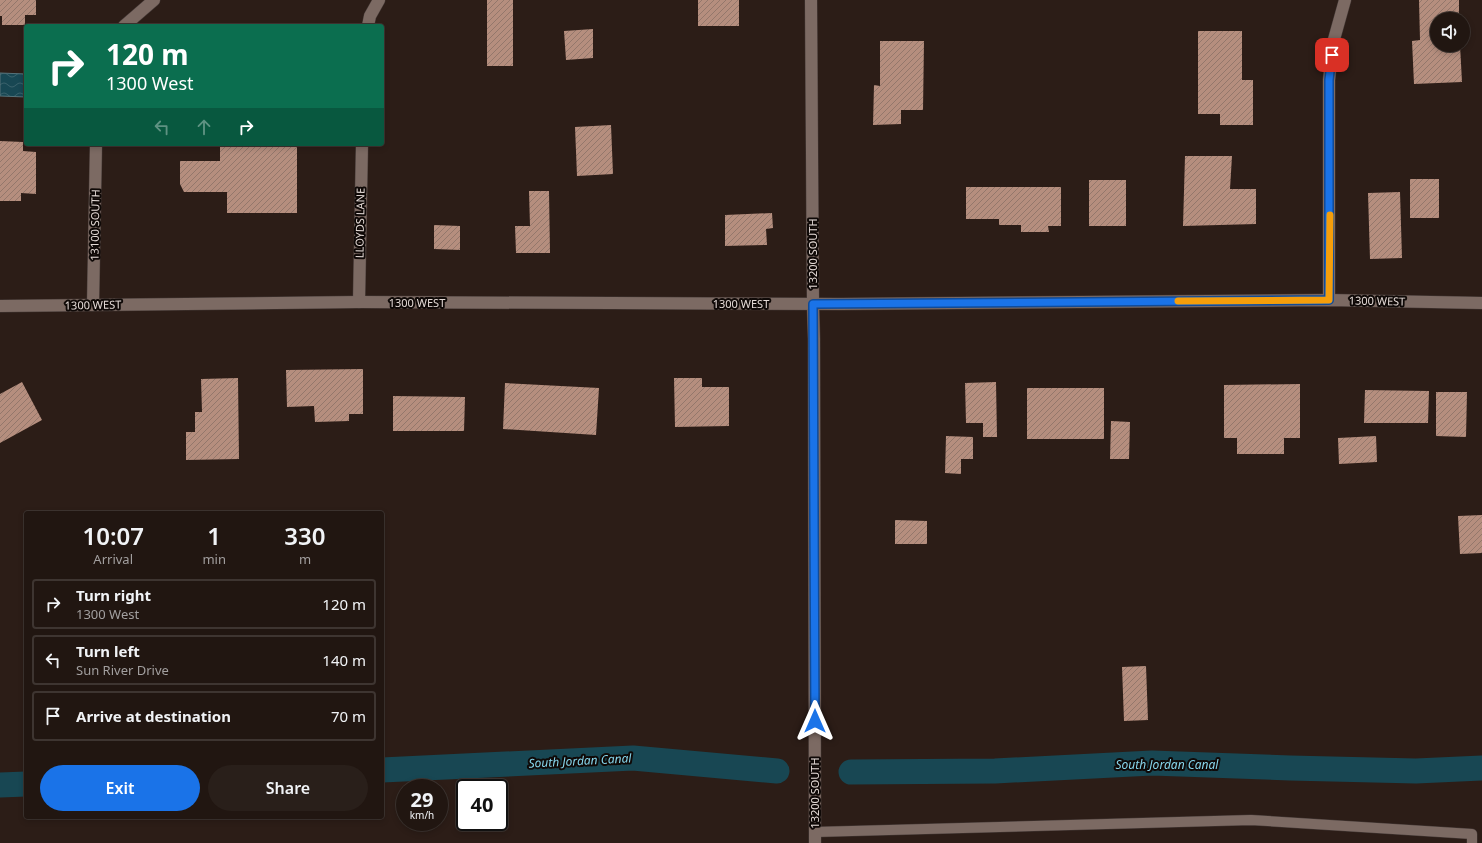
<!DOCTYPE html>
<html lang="en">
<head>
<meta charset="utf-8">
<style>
  :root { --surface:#211611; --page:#291f1a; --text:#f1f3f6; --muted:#a29f9f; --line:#3e3531; --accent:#1a73e8 }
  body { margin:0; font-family:"Noto Sans",sans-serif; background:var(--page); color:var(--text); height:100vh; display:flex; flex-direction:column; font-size:15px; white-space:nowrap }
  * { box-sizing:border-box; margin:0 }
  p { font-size:13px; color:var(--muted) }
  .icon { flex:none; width:22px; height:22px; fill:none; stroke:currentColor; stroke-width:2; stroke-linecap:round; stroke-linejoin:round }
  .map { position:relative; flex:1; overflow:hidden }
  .side { position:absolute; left:24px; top:511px; width:360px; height:308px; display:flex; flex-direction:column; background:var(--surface); border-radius:4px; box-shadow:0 2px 6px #0003,0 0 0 1px var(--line) }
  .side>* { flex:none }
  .guide { position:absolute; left:24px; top:24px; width:360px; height:122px; border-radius:4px; box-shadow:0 2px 6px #0003,0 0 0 1px var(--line); background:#0b6e4f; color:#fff; overflow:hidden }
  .buttons { position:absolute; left:1430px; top:12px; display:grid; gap:8px }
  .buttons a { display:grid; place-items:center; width:40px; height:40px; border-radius:50%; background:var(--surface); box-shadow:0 2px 6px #0003,0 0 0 1px var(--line); font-size:20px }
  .speed { position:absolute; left:396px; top:779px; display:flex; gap:8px; font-size:20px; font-weight:700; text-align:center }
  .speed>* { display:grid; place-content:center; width:52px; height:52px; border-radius:50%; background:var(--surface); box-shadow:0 2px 6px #0003,0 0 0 1px var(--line); line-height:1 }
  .speed small { font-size:10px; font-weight:400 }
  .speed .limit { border:2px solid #111; border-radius:6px; background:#fff; color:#111 }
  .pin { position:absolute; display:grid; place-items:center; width:34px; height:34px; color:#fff; margin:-17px; border-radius:8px; box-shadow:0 2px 6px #0006 }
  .me { position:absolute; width:44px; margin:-22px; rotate:0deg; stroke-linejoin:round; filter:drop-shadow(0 0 3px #0008) }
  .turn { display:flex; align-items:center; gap:14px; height:84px; padding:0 16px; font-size:18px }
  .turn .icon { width:52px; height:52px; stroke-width:2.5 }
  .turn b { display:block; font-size:28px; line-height:34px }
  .lanes { display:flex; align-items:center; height:38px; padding:0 16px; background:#0003; justify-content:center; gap:20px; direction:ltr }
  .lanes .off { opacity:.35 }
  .eta { display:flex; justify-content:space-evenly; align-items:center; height:68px; text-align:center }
  .eta b { font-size:24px; font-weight:600; line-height:28px }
  .cta { display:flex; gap:8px; margin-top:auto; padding:8px 16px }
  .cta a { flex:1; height:46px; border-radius:24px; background:var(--accent); color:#fff; font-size:16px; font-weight:600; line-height:46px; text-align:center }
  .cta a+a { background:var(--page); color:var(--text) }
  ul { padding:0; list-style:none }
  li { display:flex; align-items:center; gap:12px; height:50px; margin:0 8px 6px; padding:0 8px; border:2px solid var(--line); border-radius:4px }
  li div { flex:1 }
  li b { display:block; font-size:15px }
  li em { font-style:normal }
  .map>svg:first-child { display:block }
  .water { fill:url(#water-waves); stroke:#56737b }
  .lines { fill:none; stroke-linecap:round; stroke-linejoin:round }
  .canal { stroke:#184753; stroke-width:25 }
  .building { fill:url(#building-hatch) }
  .service-casing { stroke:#453a37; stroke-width:11 }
  .minor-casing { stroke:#453a37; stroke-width:13 }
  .tertiary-casing { stroke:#453a37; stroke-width:13 }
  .service { stroke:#7c6a63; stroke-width:10 }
  .minor { stroke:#7c6a63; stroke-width:12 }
  .tertiary { stroke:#7c6a63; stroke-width:12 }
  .route-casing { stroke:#114b97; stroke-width:10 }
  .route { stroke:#1a73e8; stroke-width:7 }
  .slow { stroke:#f59e0b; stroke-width:7 }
  .labels { text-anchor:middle; stroke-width:4; stroke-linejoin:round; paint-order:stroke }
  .street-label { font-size:11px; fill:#e5dbd7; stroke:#0f0907 }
  .water-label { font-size:12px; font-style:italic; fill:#87d6ec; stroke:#0f0907 }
</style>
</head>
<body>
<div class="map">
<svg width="1482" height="843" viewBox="0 0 1482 843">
  <defs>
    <pattern id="water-waves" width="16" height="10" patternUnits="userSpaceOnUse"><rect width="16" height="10" fill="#184753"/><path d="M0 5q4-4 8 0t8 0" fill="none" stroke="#39616b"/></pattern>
    <pattern id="building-hatch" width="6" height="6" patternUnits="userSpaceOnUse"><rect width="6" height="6" fill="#b58e7e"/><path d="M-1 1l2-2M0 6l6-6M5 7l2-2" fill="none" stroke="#93776b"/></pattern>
  </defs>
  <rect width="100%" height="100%" fill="#2c1d17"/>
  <!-- water -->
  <path class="water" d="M0,73L26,74V97L0,96Z"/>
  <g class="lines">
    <!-- canal -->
    <path class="canal" d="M382,770L633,758L777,771
      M851,772L995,771L1152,763L1290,768L1416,771L1482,768
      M0,785L26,784"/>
  </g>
  <!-- building -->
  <path class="building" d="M0,0H36V15H25V25H2V16H0Z
    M487,0H513V66H487Z
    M698,0H739V26H698Z
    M1419,0H1459V19H1437V45H1460L1462,82L1414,84L1412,41L1420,40Z
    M593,29V58L566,60L564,31Z
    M1198,31H1242V80H1253V125H1220V114H1198Z
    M880,41H924L923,110H901V124L873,125L874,85L880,86Z
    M611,125L613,174L577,176L575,127Z
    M0,141L23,142V151L36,152V194L21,193V201H0Z
    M220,144H297V213H227V192H184L180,184V161H220Z
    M1185,156H1232L1230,189H1256V224L1183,226Z
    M1410,179H1439V218H1410Z
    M1089,180H1126V226H1089Z
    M966,187H1061V226H1048L1049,232H1021V225H999V219H966Z
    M529,191H549L550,253H516L515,226H530Z
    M1400,192L1402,258L1370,259L1368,193Z
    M772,213L773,228L766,229L767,245L725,246V215Z
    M434,225L460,226V250L434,249Z
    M363,369V414H349V421L315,422L314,406L287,407L286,370Z
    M238,378L239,459L186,460V432H195V412H202L201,379Z
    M674,378H702V387H729V426L675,427Z
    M22,382L42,420L0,443V394Z
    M996,382L997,437H983V423H966L965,383Z
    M505,383L599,388L596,435L503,429Z
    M1300,384V438H1284V454H1237V438H1224V385Z
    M1027,388H1104V439H1027Z
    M1365,390L1429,391L1428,423H1364Z
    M1436,392H1467L1466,437L1436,436Z
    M393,396L465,397L464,431H393Z
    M1111,421L1130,422L1129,459H1110Z
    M946,436L973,437V459H961V474L945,473Z
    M1376,436L1377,462L1339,464L1338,438Z
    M1482,515V553L1460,554L1458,516Z
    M895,520L927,521V544H895Z
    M1146,666L1148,720L1124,721L1122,667Z"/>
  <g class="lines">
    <!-- service casing -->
    <g class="service-casing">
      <path id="service" d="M815,832L1251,820L1472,834V843"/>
    </g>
    <!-- minor casing -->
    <g class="minor-casing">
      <path id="minor" d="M811,0L813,304
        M124,26L154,0
        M368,26L370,16L379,0
        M1329,300V80L1333,43L1345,0
        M359,302L362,144
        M93,305L96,144"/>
    </g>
    <!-- tertiary casing -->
    <g class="tertiary-casing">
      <path id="tertiary" d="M813,304L814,339L815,843
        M0,306L359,302L841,304L1329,300L1482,303"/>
    </g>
    <!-- service -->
    <use href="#service" class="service"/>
    <!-- minor -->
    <use href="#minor" class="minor"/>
    <!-- tertiary -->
    <use href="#tertiary" class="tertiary"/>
  </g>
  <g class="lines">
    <!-- route casing -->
    <g class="route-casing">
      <path id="route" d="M815,721L813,304L1329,300V80L1332,55"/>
    </g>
    <!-- route -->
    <use href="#route" class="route"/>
    <!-- slow -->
    <path class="slow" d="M1178,301L1329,300L1330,215"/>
  </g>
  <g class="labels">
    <!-- street labels -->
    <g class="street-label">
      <text transform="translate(360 223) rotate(-89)" y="4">LLOYDS LANE</text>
      <text transform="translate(95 225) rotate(-89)" y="4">13100 SOUTH</text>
      <text transform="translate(813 254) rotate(-90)" y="4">13200 SOUTH</text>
      <text transform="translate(1377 301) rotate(1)" y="4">1300 WEST</text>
      <text x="417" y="307">1300 WEST</text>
      <text x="741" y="308">1300 WEST</text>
      <text transform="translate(93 305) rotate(-1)" y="4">1300 WEST</text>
      <text transform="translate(815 793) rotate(-90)" y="4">13200 SOUTH</text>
    </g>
    <!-- water labels -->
    <g class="water-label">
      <text transform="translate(580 761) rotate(-3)" y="4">South Jordan Canal</text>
      <text x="1167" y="769">South Jordan Canal</text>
    </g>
  </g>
</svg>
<div class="buttons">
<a><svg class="icon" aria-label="sound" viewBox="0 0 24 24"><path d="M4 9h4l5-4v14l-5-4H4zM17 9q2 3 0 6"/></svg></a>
</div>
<div class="speed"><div>29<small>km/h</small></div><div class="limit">40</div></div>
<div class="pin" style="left:1332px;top:55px;background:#d93025"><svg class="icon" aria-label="arrive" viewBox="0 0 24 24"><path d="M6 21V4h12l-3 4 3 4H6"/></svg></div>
<svg class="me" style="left:815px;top:721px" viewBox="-20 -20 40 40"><path d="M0-17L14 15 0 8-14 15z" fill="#1a73e8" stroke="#fff" stroke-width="4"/></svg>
<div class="guide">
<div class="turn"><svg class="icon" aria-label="right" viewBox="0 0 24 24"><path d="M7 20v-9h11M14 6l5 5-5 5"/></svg><div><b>120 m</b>1300 West</div></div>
<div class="lanes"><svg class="icon off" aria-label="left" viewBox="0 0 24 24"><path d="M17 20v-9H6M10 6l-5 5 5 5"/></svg><svg class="icon off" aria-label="ahead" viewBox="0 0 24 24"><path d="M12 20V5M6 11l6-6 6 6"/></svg><svg class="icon" aria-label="right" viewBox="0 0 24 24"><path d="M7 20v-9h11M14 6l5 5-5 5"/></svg></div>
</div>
<section class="side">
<div class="eta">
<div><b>10:07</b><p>Arrival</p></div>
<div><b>1</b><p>min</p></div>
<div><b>330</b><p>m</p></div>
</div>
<ul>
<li><svg class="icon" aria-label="right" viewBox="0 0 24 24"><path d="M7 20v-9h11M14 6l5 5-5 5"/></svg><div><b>Turn right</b><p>1300 West</p></div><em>120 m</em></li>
<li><svg class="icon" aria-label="left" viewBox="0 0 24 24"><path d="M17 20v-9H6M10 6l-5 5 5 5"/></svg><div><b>Turn left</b><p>Sun River Drive</p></div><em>140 m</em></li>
<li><svg class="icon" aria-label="arrive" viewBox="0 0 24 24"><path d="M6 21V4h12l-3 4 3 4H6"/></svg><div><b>Arrive at destination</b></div><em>70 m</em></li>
</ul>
<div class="cta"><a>Exit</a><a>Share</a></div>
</section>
</div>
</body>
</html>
